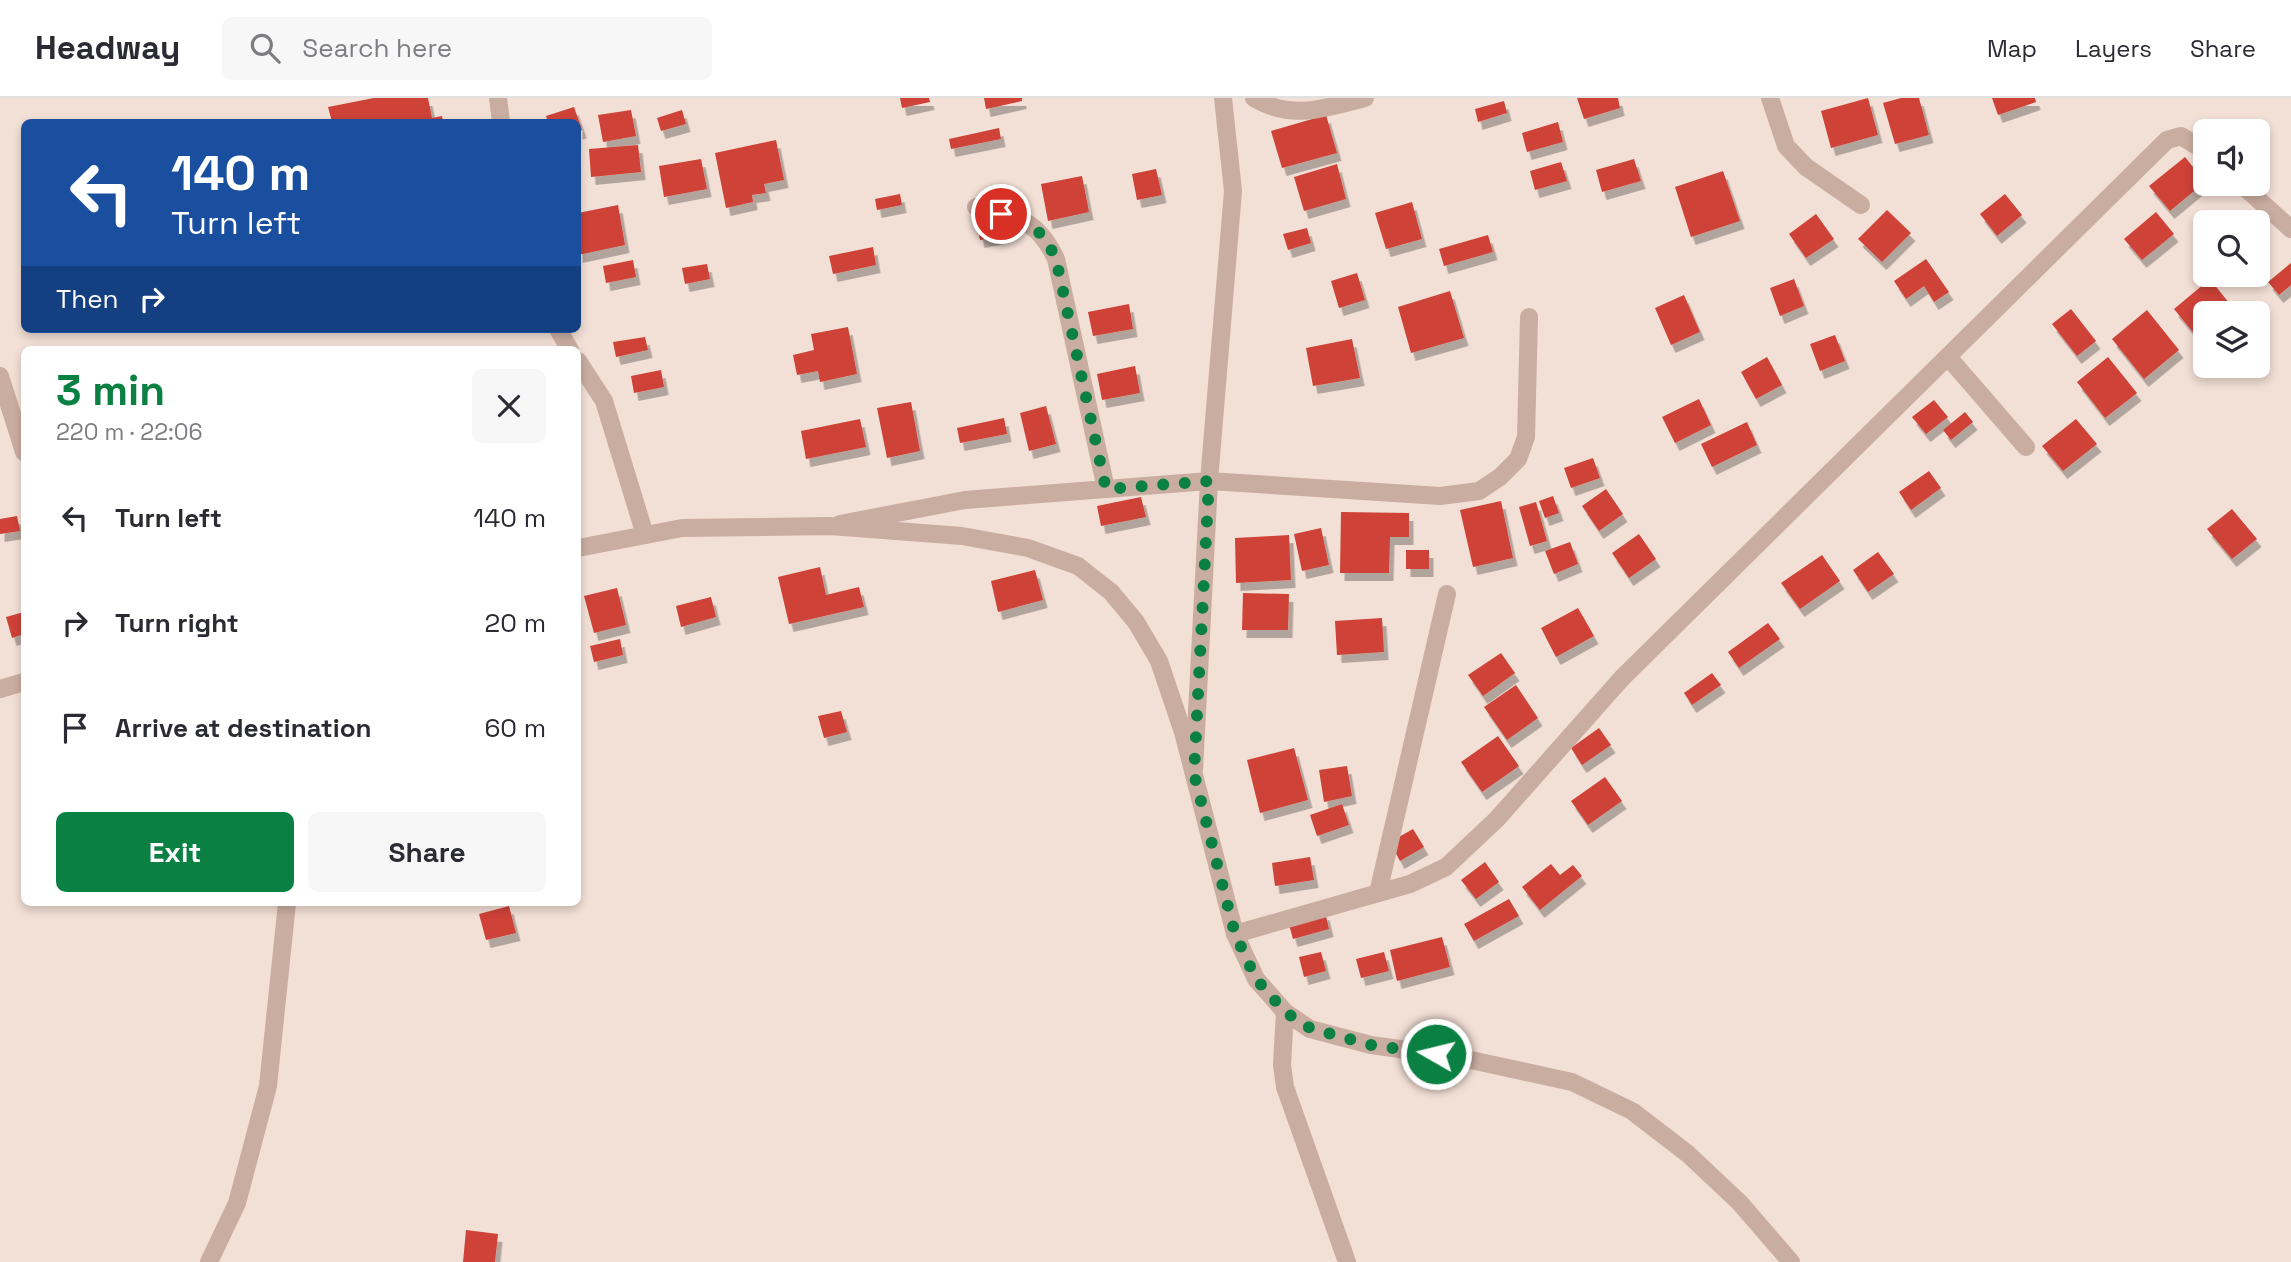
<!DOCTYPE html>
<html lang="en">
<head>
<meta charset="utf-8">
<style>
  :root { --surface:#fff; --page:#f7f7f7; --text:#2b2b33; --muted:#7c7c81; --line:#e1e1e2; --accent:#0b8043 }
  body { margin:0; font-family:"Space Grotesk",sans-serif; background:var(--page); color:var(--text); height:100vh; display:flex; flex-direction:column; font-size:26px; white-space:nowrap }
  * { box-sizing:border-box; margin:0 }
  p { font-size:23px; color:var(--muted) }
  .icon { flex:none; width:38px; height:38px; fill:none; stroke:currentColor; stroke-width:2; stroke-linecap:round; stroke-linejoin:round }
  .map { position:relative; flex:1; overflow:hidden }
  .side { position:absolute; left:21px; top:248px; width:560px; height:560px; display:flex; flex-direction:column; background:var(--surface); border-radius:10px; box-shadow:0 4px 10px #0003 }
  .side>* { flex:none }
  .hud { position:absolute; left:21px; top:21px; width:560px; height:214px; border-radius:10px; box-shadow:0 4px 10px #0003; background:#1a4fa0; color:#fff; overflow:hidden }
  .tools { position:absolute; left:2193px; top:21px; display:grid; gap:14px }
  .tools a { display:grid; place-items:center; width:77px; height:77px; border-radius:10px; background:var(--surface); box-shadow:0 4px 10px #0003; font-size:35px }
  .pin { position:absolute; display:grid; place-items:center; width:60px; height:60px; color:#fff; margin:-30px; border:4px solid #fff; border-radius:50%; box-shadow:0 2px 7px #0007 }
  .me { position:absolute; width:77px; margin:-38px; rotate:278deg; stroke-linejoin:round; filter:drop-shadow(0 0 5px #0008) }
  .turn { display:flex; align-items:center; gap:24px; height:147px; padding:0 35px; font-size:32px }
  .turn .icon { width:91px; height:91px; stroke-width:2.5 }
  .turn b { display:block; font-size:49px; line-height:60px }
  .then { display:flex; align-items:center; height:66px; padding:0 35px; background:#0003; gap:14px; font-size:26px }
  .round { display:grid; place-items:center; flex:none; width:74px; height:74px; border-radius:10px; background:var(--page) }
  .headline { display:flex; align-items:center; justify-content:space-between; height:119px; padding:0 35px }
  h1 { font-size:42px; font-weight:700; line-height:52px; color:var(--accent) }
  .action { display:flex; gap:14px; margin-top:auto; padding:14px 35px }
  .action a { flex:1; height:80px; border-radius:10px; background:var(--accent); color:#fff; font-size:28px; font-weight:700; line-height:80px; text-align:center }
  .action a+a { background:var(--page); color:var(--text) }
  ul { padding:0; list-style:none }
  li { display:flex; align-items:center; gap:21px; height:105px; padding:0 35px }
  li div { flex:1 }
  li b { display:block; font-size:26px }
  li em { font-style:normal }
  header { display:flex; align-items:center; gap:42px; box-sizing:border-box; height:98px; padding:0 35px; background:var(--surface); border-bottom:2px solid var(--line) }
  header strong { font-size:33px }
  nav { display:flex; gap:38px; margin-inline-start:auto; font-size:24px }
  .search { width:490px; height:63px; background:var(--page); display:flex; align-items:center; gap:18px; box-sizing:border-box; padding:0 24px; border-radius:10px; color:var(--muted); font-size:26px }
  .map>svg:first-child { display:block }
  .building { fill:#ce4237; filter:url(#shadow) }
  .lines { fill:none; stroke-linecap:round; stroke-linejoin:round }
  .minor { stroke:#caada1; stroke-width:18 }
  .tertiary { stroke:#caada1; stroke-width:18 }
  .route { stroke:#0b8043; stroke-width:12; stroke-dasharray:0 21.6 }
</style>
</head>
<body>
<header>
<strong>Headway</strong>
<div class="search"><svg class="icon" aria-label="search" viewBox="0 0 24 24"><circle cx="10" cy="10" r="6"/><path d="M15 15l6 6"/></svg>Search here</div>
<nav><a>Map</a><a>Layers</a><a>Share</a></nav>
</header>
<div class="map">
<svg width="2291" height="1164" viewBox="0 0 2291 1164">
  <defs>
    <filter id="shadow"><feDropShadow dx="4.5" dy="8" stdDeviation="0" flood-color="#0004"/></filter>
  </defs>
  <rect width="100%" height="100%" fill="#f2dfd5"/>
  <!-- building -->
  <path class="building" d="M374,0H428L432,20L442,18L443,24H332L328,9Z
    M900,0H929L930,4L902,10Z
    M984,0H1022V3L986,11Z
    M1577,0H1618L1620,10L1584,21Z
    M1868,0L1878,37L1831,50L1821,13Z
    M1901,0H1919L1929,37L1895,46L1883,5Z
    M1992,0H2035L2036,4L1998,17Z
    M1504,3L1507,15L1478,24L1475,11Z
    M574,9L582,32L578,34V24H548L546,18Z
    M631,12L636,38L603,44L598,17Z
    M682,12L686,26L661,33L657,20Z
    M1326,17L1337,55L1282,70L1271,33Z
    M1558,24L1563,44L1527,54L1522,35Z
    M999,30L1001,41L951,51L949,41Z
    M776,42L784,82L764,86L766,95L752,97L753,104L726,110L715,55Z
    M638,47L641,74L591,79L589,51Z
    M2185,59L2205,84L2170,113L2149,88Z
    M701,61L707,91L664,99L659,68Z
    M1634,61L1641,83L1602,94L1596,72Z
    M1561,64L1567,83L1535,92L1530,73Z
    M1337,66L1346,101L1304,113L1294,79Z
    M1156,71L1162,97L1137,102L1132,76Z
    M1723,73L1740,123L1691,139L1675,89Z
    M1082,78L1089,114L1048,123L1041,86Z
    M900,96L902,107L877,112L875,101Z
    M2005,96L2022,117L1997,138L1980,116Z
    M1412,104L1422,141L1386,151L1375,115Z
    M618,107L625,147L578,157V115Z
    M1887,112L1911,135L1882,164L1858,141Z
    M2156,114L2174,136L2142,162L2124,141Z
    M1816,116L1834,141L1806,160L1789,136Z
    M1003,122L1006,137L980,142L977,127Z
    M1307,130L1311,145L1288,152L1283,136Z
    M1488,137L1493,154L1444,168L1439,151Z
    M873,149L876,167L833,176L829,158Z
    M1926,161L1949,194L1934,204L1924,188L1906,201L1894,183Z
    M633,162L636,179L606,185L603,168Z
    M2291,165V187L2279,197L2268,184Z
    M707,166L710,181L685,186L682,170Z
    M1357,175L1365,202L1339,210L1331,183Z
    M1794,181L1804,208L1780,218L1770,190Z
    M2210,181L2233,210L2226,215H2205V232L2197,239L2174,211Z
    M1450,193L1464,240L1411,255L1398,209Z
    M1684,197L1700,234L1671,247L1655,210Z
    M1129,206L1133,231L1093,238L1088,214Z
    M2071,211L2096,243L2077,258L2052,226Z
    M2147,212L2179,252L2144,281L2112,241Z
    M848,229L857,276L820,284L818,273L797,277L793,257L814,252L811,236Z
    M1835,237L1845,263L1820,273L1810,246Z
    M645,239L648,252L616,259L613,244Z
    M1352,241L1360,280L1313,288L1306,250Z
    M1767,259L1782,287L1756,301L1741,274Z
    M2108,259L2137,295L2105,320L2077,284Z
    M1135,268L1140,295L1102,302L1097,276Z
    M661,272L664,289L634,295L631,278Z
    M1699,301L1711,327L1675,345L1662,319Z
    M1934,302L1948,319L1926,336L1912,319Z
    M911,304L920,353L887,360L877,310Z
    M1046,308L1056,346L1029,353L1020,315Z
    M1965,314L1973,324L1951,342L1943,332Z
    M1004,320L1007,336L960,345L957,330Z
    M860,321L866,349L806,361L801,333Z
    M2076,321L2097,346L2063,373L2042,348Z
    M1747,324L1757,347L1712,369L1701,346Z
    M1593,360L1600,380L1571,390L1564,370Z
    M1929,373L1941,390L1911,412L1899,394Z
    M1606,391L1623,416L1599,433L1582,408Z
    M1553,398L1559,415L1545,420L1539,403Z
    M1141,399L1146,419L1101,428L1097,408Z
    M1501,403L1513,460L1473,469L1460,412Z
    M1536,404L1547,443L1530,448L1519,409Z
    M2232,411L2257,441L2232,461L2207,431Z
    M1341,414L1409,415V439H1390L1389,475H1340Z
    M17,418L20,433L0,436V421Z
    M1321,430L1329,467L1302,473L1294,436Z
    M1639,436L1656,461L1629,480L1612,455Z
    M1289,437L1291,482L1236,485L1235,440Z
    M1570,444L1578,466L1554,476L1545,453Z
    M1406,452H1429V471H1406Z
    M1878,454L1894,476L1868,494L1853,472Z
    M1822,457L1840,483L1800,511L1781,485Z
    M820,469L826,497L859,489L864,509L789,526L778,479Z
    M1035,472L1043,502L998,514L991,483Z
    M617,490L626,527L594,535L584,498Z
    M1243,495L1289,496L1288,532H1242Z
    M711,499L716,519L681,529L676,508Z
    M1578,510L1594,538L1556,559L1541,530Z
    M24,514V536L12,540L6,519Z
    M1382,520L1384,554L1337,557L1335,523Z
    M1768,525L1780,541L1739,570L1728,554Z
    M620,541L623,557L594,564L590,548Z
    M1501,555L1515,575L1483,598L1468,577Z
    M1712,575L1721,587L1692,607L1684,595Z
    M1516,587L1538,620L1507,642L1484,609Z
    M841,613L847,634L824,640L818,618Z
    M1599,630L1611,647L1582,667L1571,650Z
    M1498,638L1519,668L1482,694L1461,664Z
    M1294,650L1308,702L1260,715L1247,662Z
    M1347,668L1352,698L1324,704L1319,672Z
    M1605,679L1622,703L1588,727L1571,703Z
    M1342,706L1349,727L1317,738L1310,717Z
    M1413,731L1424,749L1400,763L1390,744Z
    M1310,759L1314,782L1275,788L1272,765Z
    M1485,764L1499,784L1476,801L1461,782Z
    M1551,766L1560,777L1573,767L1582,778L1540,812L1522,789Z
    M1509,801L1519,818L1474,843L1464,826Z
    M509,808L516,835L486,842L479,816Z
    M1325,814L1329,831L1293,841L1288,823Z
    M1442,839L1450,869L1397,883L1390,852Z
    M1321,854L1326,873L1304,879L1299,859Z
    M1384,854L1389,873L1361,880L1356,861Z
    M466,1132L498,1136L495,1164H463Z"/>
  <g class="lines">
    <!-- minor -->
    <path class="minor" d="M498,0L501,24
      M1254,0C1292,23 1325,10 1365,0
      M1770,0L1786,48L1806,69L1861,107
      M2241,86L2291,131
      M976,109C1017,120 1036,119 1056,161L1106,391
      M558,231L570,252
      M1948,259L2026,349
      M578,263L604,303L645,437
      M0,278L24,354
      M840,426L965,402L1209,383L1440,398L1479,393L1500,379L1518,361L1526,339L1529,219
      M1194,672L1209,383L1233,93L1223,0
      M1378,795L1447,496
      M1235,836L1410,786L1446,769L1497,721L1622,580L2167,42L2181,38L2205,53
      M1285,914L1282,967L1285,989L1347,1164
      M209,1164L237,1105L268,988L287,805"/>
    <!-- tertiary -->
    <path class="tertiary" d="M578,450L682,430L830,428L962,438L1028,450L1078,468L1111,494L1136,524L1159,563L1183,634L1235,836L1256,881L1285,914L1310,931L1371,947L1457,959L1572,984L1632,1013L1688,1056L1740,1105L1791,1164
      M0,591L24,584"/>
  </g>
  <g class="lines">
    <!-- route -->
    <path class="route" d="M1001,116C1032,124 1042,132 1056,161L1106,391L1209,383L1194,676L1235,836L1256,881L1285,914L1310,930L1371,947L1436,956"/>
  </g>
</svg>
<div class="tools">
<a><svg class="icon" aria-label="sound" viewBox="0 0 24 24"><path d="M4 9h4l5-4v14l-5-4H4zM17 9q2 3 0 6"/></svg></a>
<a><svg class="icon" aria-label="search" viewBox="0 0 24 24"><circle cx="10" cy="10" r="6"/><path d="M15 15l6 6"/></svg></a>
<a><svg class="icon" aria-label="layers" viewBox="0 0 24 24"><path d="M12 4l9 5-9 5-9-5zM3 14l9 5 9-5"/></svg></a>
</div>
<div class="pin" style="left:1001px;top:116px;background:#d93025"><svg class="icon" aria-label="arrive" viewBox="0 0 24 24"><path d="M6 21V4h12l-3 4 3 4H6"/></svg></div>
<svg class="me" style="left:1436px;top:956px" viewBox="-20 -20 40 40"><circle r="17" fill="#0b8043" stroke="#fff" stroke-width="3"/><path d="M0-11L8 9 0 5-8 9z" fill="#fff"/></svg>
<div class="hud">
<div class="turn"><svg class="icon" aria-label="left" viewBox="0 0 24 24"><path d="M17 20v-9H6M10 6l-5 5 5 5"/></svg><div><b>140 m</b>Turn left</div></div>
<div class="then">Then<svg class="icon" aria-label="right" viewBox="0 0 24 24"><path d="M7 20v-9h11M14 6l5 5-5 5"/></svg></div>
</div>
<section class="side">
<div class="headline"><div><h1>3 min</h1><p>220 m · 22:06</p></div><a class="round"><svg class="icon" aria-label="close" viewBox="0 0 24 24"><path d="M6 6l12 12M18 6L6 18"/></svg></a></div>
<ul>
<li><svg class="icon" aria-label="left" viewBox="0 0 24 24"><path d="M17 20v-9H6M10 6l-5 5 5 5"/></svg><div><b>Turn left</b></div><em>140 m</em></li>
<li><svg class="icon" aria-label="right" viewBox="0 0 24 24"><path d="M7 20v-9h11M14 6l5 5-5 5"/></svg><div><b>Turn right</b></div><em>20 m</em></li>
<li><svg class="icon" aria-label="arrive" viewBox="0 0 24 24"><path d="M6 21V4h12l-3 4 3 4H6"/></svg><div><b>Arrive at destination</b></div><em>60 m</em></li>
</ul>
<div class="action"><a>Exit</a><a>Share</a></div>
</section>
</div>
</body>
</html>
